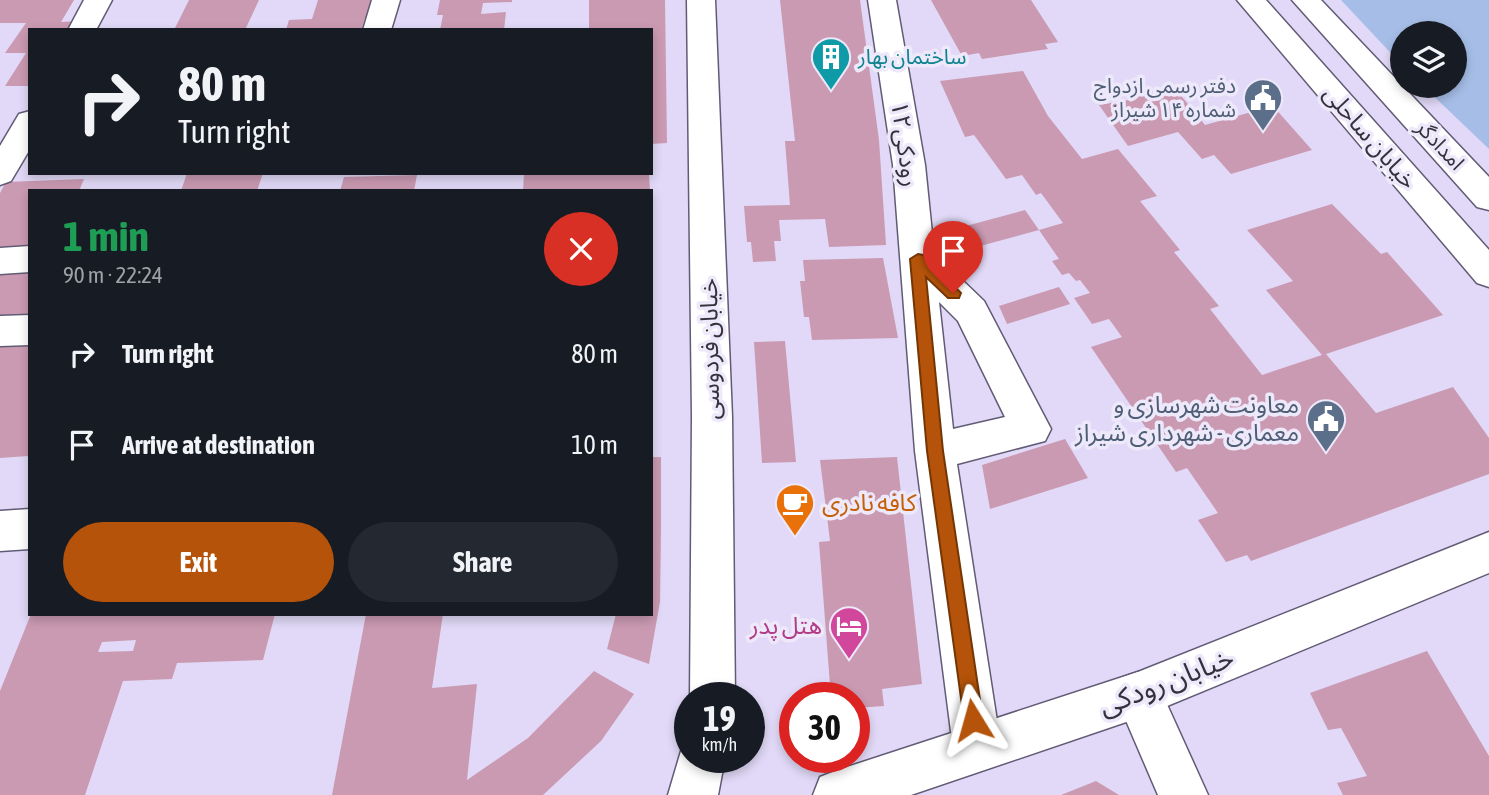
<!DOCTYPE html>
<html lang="en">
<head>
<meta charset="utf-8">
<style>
  :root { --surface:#171b24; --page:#242831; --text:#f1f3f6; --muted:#9ea1a6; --accent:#b45309 }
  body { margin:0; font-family:"Asap Condensed","Noto Sans Arabic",sans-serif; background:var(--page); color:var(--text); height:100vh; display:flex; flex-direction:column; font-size:26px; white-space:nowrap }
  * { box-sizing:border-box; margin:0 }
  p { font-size:23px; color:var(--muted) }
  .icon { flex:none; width:38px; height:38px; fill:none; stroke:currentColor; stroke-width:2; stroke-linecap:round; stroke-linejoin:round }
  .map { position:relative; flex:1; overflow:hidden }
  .details { position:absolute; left:28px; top:189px; width:625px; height:427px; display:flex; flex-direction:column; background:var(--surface); border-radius:0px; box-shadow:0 4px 10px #0003 }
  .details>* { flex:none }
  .top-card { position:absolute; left:28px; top:28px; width:625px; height:147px; border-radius:0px; box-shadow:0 4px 10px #0003; background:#171b24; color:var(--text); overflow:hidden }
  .fabs { position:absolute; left:1390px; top:21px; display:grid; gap:14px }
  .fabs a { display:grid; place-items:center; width:77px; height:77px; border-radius:50%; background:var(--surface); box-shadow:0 4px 10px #0003; font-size:35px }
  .speed { position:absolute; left:674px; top:682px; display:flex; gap:14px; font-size:35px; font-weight:700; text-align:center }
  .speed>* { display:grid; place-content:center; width:91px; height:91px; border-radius:50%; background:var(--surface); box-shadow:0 4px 10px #0003; line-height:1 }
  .speed small { font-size:18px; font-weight:400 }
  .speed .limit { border:10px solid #d22; background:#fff; color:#111 }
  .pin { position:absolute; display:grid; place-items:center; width:60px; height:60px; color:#fff; margin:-72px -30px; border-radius:50% 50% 50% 0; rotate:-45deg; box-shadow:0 0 7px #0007 }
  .pin .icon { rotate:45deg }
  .me { position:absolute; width:77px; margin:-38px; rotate:352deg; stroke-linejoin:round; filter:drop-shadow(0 0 5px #0008) }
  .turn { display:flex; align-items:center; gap:24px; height:147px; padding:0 35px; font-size:32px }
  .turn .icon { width:91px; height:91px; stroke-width:2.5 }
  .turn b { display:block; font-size:49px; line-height:60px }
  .round { display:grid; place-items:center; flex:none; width:74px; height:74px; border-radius:37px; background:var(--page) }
  .head { display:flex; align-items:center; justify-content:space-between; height:119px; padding:0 35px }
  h1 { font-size:42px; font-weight:700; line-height:52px; color:#1e9e55 }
  .primary-button { display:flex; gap:14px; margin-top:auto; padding:14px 35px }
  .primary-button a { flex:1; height:80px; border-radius:42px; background:var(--accent); color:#fff; font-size:28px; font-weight:700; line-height:80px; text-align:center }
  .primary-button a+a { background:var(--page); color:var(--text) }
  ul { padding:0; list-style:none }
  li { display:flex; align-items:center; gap:21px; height:91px; padding:0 35px }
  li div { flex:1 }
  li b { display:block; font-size:26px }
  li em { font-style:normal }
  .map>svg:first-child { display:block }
  .water { fill:#a6bee7 }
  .building { fill:#ca9ab2; fill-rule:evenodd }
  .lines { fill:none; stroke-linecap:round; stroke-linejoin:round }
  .minor-casing { stroke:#625b75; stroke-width:3 }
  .tertiary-casing { stroke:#625b75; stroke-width:3 }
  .secondary-casing { stroke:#625b75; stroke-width:3 }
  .minor { fill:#fff; fill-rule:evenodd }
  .tertiary { fill:#fff; fill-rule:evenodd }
  .secondary { fill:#fff; fill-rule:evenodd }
  .route { fill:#b45309; stroke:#753606; stroke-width:2 }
  .labels { text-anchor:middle; stroke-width:7; stroke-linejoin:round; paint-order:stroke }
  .far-culture-label { font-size:21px; fill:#0d838f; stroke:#ede8fa; text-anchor:start }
  .far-service-label { font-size:21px; fill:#4e5e75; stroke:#ede8fa; text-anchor:end }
  .far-street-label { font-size:21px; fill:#34313c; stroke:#ede8fa }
  .street-label { font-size:24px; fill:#34313c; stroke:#ede8fa }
  .service-label { font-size:24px; fill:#4e5e75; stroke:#ede8fa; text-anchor:end }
  .food-label { font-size:24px; fill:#c56008; stroke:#ede8fa; text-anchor:start }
  .hotel-label { font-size:24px; fill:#b23c85; stroke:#ede8fa; text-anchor:end }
  .near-street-label { font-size:28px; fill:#34313c; stroke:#ede8fa }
</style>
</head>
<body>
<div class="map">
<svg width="1489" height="795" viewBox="0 0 1489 795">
  <rect width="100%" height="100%" fill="#e1d9f7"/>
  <!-- water -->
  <path class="water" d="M1341,0H1489V149L1423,86H1454V33H1402V65Z"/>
  <!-- building -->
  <path class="building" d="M0,0H74L61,22L77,21L72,30H30V86H5L26,53H5L26,23H0Z
    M189,0H259L245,30H174Z
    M318,0H377L372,18H365L361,30H286L289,20L312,19Z
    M440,0H512V2L483,3L481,14L506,12L504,30H440L443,15H437Z
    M589,0H665L667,143L651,144V30H589Z
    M780,0H860L879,140L886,245L829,247L825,219L779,220L781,241H774L776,261L753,262L751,242H747L744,206L790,205L785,141H795Z
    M931,0H1031L1058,42L1045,44L1048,49L982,59L979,53L962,56Z
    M1023,71L1048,116L1082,159L1118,149L1157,196L1140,201L1180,250L1174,252L1219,306L1210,309L1262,375L1322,355L1266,290L1293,281L1247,230L1332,204L1381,254L1387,252L1443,315L1326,354L1376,413L1453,387L1489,438V474L1251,561L1247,555L1226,562L1198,520L1218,513L1187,468L1176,472L1091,347L1122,337L1109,319L1092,324L1074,298L1090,293L1080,280L1076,281L1069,273L1062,275L1052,261L1059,259L1039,230L973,248L966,226L1025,210L1039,230L1063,223L1041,193L1036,195L1022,175L1006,179L974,135L965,137L940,81Z
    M1174,87L1205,125L1273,106L1312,150L1231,174L1214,155L1202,159L1178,132L1128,146L1099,105L1134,99L1131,95Z
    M187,173H263L257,191H181Z
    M524,173H649L650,191H523Z
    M417,175L414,191H340L344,177Z
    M84,179L79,191H30V250L0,252V193L6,182Z
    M883,258L898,338L812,340L809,317H804L800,281H805L803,260Z
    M30,269V321L0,323V271Z
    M1059,287L1070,304L1007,324L999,306Z
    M785,341L796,462L762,463L754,342Z
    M30,343V453L28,456L0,458V344Z
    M1065,439L1088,478L990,509L982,465Z
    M651,457H661V528L660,602L649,664L607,649L616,614H651Z
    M897,457L922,684L882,689L884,706L854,708V698H831L819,542L830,541L820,460Z
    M31,614H275L263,660L177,663L172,679L123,681L85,795H0V691ZM136,640L133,651L98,652L102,642Z
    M366,614H443L432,688L477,684L467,780L528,738L594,671L634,694L601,741L543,795H332Z
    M1427,651L1489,756V795H1343L1337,783L1367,776L1341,728L1328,730L1310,693Z
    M1096,781L1119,795H1061Z"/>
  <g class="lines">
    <!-- minor casing -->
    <g class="minor-casing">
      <path id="minor" d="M84,0H112L96,30H68Z
        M372,0H400L391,30H363Z
        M868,0H896L925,165L934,253L984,301L1051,429L1045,441L957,464L1001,747L994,764L977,771L960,764L953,747L915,451L893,165ZM939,302L958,321L1005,417L953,429Z
        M30,111V149L11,181L0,185V146L19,114Z
        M30,246V272L0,274V248Z
        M30,315V345L0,346V316Z
        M30,509V549L0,551V511Z
        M1138,672L1155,678L1208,795H1158L1115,695L1121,678Z"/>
    </g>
    <!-- tertiary casing -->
    <g class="tertiary-casing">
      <path id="tertiary" d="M687,0H715L732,417L735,698L690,700L692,417Z
        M1489,532V573L1138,718L911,795H813L820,777L838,770L1138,672Z
        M690,738V758H725L718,795H668L684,741Z"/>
    </g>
    <!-- secondary casing -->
    <g class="secondary-casing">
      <path id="secondary" d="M1237,0H1266L1489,250V287L1477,283Z
        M1292,0H1321L1489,177V210L1477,207Z"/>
    </g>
    <!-- minor -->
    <use href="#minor" class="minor"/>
    <!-- tertiary -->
    <use href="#tertiary" class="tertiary"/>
    <!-- secondary -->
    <use href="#secondary" class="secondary"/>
  </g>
  <!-- route -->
  <path class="route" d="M918,254L923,255L961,293L959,298H948L926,277L943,451L983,720L980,727L973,730L966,727L964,720L927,451L910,259Z"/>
  <!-- icons -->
  <defs>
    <g id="building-pin" transform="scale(2.0125)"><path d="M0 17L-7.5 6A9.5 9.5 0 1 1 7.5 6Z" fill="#0f9aa8" stroke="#ede8fa"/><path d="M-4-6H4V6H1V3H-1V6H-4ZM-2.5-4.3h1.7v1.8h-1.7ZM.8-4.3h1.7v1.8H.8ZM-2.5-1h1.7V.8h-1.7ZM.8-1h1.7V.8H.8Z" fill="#fff"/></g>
    <g id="civic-pin" transform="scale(2.0125)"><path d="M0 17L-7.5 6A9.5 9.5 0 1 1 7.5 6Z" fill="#5c6f8a" stroke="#ede8fa"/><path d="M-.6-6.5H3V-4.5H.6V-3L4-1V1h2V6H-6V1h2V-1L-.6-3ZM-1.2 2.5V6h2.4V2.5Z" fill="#fff"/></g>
    <g id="cafe-pin" transform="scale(2.0125)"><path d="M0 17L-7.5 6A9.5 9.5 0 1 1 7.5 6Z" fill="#e8710a" stroke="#ede8fa"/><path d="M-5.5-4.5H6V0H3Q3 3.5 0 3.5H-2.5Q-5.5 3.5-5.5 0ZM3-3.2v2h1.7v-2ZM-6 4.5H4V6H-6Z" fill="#fff"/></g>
    <g id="hotel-pin" transform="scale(2.0125)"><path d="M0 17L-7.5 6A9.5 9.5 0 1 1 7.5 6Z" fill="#d1479c" stroke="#ede8fa"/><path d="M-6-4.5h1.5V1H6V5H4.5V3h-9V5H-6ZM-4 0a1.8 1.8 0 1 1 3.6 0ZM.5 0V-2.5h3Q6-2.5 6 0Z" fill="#fff"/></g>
  </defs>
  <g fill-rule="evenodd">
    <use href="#building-pin" x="831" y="57"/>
    <use href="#civic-pin" x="1263" y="98"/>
    <use href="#civic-pin" x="1326" y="419"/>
    <use href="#cafe-pin" x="795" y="503"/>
    <use href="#hotel-pin" x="849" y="626"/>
  </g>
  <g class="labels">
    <!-- far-culture labels -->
    <g class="far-culture-label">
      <text x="858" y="64">ساختمان بهار</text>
    </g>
    <!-- far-service labels -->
    <g class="far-service-label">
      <text x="1236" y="93">دفتر رسمی ازدواج<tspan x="1236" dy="24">شماره ۱۴ شیراز</tspan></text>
    </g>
    <!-- far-street labels -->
    <g class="far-street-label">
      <text transform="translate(1440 145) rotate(47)" y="7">امدادگر</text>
    </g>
    <!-- street labels -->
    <g class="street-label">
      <text transform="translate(1370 137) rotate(49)" y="8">خیابان ساحلی</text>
      <text transform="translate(905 144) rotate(82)" y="8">رودکی۱۲</text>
      <text transform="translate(710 349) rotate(-91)" y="8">خیابان فردوسی</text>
    </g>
    <!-- service labels -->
    <g class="service-label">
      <text x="1299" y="413">معاونت شهرسازی و<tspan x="1299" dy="28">معماری - شهرداری شیراز</tspan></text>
    </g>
    <!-- food labels -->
    <g class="food-label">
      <text x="822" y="511">کافه نادری</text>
    </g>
    <!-- hotel labels -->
    <g class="hotel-label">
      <text x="822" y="634">هتل پدر</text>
    </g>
    <!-- near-street labels -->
    <g class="near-street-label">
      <text transform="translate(1166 681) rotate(-21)" y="10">خیابان رودکی</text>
    </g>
  </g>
</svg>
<div class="fabs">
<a><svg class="icon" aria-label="layers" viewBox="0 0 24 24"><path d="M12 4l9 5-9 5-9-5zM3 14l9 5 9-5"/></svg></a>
</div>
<div class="speed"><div>19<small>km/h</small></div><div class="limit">30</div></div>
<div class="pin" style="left:953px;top:293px;background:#d93025"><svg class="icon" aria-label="arrive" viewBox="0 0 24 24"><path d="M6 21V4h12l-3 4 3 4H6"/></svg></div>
<svg class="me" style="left:973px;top:720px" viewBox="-20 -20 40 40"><path d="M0-17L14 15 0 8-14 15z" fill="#b45309" stroke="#fff" stroke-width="4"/></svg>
<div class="top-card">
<div class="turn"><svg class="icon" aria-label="right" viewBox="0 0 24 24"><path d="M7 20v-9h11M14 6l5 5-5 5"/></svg><div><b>80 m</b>Turn right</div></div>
</div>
<section class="details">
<div class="head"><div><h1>1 min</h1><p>90 m · 22:24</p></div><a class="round" style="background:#d93025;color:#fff"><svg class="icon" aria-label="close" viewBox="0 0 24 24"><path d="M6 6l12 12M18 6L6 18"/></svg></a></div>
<ul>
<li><svg class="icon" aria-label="right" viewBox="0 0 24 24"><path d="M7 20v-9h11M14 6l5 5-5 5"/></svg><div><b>Turn right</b></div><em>80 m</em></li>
<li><svg class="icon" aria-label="arrive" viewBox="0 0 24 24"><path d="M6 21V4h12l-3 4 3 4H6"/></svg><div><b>Arrive at destination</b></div><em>10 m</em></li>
</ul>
<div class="primary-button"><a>Exit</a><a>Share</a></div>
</section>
</div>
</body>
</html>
